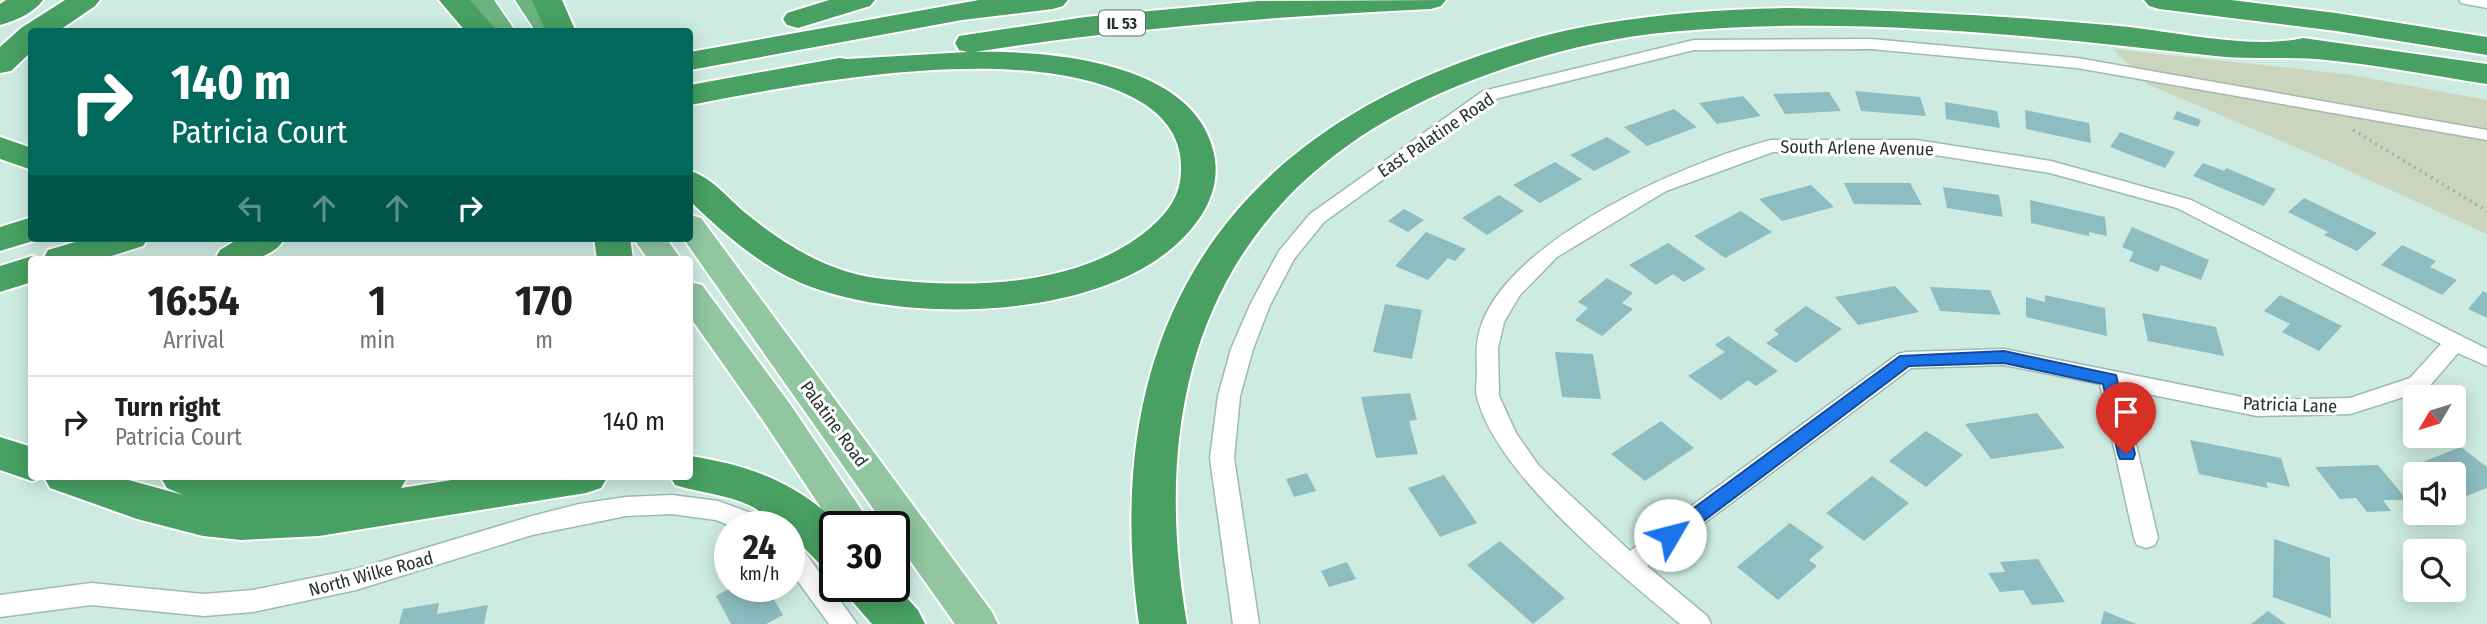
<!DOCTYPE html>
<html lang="en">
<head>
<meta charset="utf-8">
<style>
  :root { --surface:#fff; --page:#f2f2f2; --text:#202124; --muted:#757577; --line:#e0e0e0 }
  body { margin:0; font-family:"Fira Sans Condensed",sans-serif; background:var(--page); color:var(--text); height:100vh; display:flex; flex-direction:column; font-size:26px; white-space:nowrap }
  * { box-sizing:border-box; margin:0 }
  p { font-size:23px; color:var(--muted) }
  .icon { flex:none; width:38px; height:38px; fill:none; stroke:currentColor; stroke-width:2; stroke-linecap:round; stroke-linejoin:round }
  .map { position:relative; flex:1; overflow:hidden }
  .panel { position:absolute; left:28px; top:256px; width:665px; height:224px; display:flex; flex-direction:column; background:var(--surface); border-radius:7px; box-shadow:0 4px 18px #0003 }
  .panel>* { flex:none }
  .hud { position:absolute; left:28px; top:28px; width:665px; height:214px; border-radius:7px; box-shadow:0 4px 18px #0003; background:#00695c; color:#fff; overflow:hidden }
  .needle { width:46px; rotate:232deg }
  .controls { position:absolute; left:2403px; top:385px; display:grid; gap:14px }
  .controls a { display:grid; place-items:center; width:63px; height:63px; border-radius:7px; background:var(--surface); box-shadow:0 4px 18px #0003; font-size:35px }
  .speed { position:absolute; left:714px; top:511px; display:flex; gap:14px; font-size:35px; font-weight:700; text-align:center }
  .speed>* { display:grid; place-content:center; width:91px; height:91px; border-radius:50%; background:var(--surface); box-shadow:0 4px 18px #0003; line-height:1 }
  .speed small { font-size:18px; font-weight:400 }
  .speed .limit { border:4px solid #111; border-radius:10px; background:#fff; color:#111 }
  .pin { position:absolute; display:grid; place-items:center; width:60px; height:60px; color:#fff; margin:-72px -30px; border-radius:50% 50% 50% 0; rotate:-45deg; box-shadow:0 0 7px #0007 }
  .pin .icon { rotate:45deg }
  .me { position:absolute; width:77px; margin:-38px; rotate:53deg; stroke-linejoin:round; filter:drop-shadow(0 0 5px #0008) }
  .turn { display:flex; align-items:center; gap:24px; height:147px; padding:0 28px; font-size:32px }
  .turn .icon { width:91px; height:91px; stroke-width:2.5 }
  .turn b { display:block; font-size:49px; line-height:60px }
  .lanes { display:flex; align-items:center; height:66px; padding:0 28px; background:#0003; justify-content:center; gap:35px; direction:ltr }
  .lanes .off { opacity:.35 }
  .eta { display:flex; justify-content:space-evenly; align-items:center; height:119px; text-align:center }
  .eta b { font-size:42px; font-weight:700; line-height:49px }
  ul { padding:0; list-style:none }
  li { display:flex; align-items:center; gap:21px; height:91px; padding:0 28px; border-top:2px solid var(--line) }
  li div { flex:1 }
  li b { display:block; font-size:26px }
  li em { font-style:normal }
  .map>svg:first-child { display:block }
  .green { fill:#cbd5be }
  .building { fill:#8dbdc0 }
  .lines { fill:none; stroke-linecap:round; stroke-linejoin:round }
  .minor-casing { stroke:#9ebab2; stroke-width:3 }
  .primary-casing { stroke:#fff; stroke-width:4 }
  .trunk-casing { stroke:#fff; stroke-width:3 }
  .motorway-casing { stroke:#fff; stroke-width:4 }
  .path { stroke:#9bb3ab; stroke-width:3.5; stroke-dasharray:2 4.5; stroke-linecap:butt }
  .minor { fill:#fff; fill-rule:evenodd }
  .primary { fill:#91c6a1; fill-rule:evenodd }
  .trunk { fill:#6cb382; fill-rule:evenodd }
  .motorway { fill:#48a062; fill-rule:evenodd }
  .route { fill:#1a73e8; stroke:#114b97; stroke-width:2 }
  .labels { text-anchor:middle; stroke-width:6; stroke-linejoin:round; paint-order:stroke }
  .shield { fill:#fff; stroke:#67706d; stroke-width:2 }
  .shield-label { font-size:16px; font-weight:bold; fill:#26322e }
  .street-label { font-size:18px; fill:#26322e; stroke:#fff }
</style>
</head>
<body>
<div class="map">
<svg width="2487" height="624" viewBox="0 0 2487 624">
  <rect width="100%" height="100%" fill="#ceebe2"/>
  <!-- green -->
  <path class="green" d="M2113,49L2346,74L2487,100V234L2312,154L2147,84Z"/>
  <!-- building -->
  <path class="building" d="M1855,91L1920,97L1926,116L1861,111Z
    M1829,92L1841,111L1785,114L1773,94Z
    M1743,96L1761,116L1717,124L1699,103Z
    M1945,102L1997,111L2000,128L1946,119Z
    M1674,109L1697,127L1647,146L1624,127Z
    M2025,110L2089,123L2091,143L2026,129Z
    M2177,111L2201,120L2198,127L2173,119Z
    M2120,132L2175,152L2165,168L2110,147Z
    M1607,137L1631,152L1594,171L1570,155Z
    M1555,162L1582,179L1540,203L1513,185Z
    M2203,163L2224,171L2226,168L2276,189L2264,206L2193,176Z
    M1844,183H1910L1922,205L1854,204Z
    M1811,185L1834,207L1782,221L1759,199Z
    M1943,187L1999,195L2003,217L1947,208Z
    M1499,195L1524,211L1487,235L1462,218Z
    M2304,198L2377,233L2357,251L2324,235L2328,232L2288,212Z
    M2030,200L2105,217L2107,236L2089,232V236L2031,223Z
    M1404,209L1424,220L1408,232L1388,221Z
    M1741,211L1772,232L1725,258L1694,236Z
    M2132,227L2209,260L2201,280L2161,265L2158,272L2129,261L2134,252L2122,247Z
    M1426,232L1466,249L1455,261L1448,258L1428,280L1395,266Z
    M1668,243L1706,269L1684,282L1673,274L1656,285L1629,265Z
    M2402,245L2436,261L2430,267L2457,280L2442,295L2381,265Z
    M1607,278L1633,293L1622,303L1633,309L1602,336L1575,320L1588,308L1578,302Z
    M1895,286L1919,312L1858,325L1835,297Z
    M1930,287L1990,290L2001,315L1940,311Z
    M2483,291L2487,293V318L2468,309Z
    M2045,295L2105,308L2107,336L2026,317V297L2045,302Z
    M2280,295L2342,326L2319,351L2282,332L2290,324L2264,311Z
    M1385,304L1422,310L1412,359L1373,352Z
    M1806,306L1842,329L1796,363L1766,343L1779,334L1774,330Z
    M2142,313L2216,327L2224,356L2148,341Z
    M1728,336L1778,371L1756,386L1748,380L1721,400L1688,376L1725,352L1715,345Z
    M1555,352L1593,354L1601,399L1562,397Z
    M1410,393L1417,420L1409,421L1418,454L1376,458L1361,397Z
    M2037,413L2065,448L1991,459L1965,424Z
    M1661,421L1694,448L1645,481L1611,454Z
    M1926,431L1963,455L1926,487L1889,461Z
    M2190,440L2281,458L2290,487L2266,482L2268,488L2199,474Z
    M2461,447L2487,467V488L2454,501V474H2416L2407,468Z
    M2378,465L2407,500H2383L2391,511L2367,512L2356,498L2340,499L2315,467Z
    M1307,473L1316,491L1294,497L1286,479Z
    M1444,475L1477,523L1440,537L1408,488Z
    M1872,476L1909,503L1864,541L1826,513Z
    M1790,523L1824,547L1809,560L1817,566L1778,600L1737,567Z
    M2274,539L2330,558L2331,618L2273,597Z
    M1500,541L1565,598L1533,624L1467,565Z
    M2038,559L2065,602L2032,605L2023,590L2000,592L1988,573L2005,572L2000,562Z
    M1347,562L1356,579L1329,587L1321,571Z
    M734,586H766L783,615L766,624H731L716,596Z
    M439,603L437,614L488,605L484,624H399L403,609Z
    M2104,611L2136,624H2101Z
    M2268,611L2286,624H2251Z"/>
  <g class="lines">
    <!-- minor casing -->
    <g class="minor-casing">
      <path id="minor" d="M2459,0H2487V8L2461,3Z
        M1871,39L2077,58L2487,130V140L2077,68L1871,49L1694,50L1495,99L1324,222L1294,259L1270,305L1253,349L1240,396L1234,458L1259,624H1233L1210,458L1218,396L1231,349L1250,305L1279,251L1310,214L1483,91L1694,40Z
        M1771,140H1916L2051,161L2191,200L2487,349V366L2458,353L2426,390L2350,414L2257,416L2123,389L2158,538L2155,545L2146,548L2137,545L2134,538L2100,384L2004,365L1911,368L1647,566L1707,616L1711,624H1680C1619,573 1496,474 1477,397C1475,389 1477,378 1477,370C1476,354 1476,338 1482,323C1514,237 1686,162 1771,140ZM1773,152H1916L2050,173L2177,208L2441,344L2410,378L2350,398L2257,400L2004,349L1906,352L1898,354L1630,551L1539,466L1516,433L1499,396L1498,348L1504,322L1520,295L1557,257L1666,191Z
        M672,495L718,501L770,520L773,527H733L716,520L672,514L626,516L532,535L356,590L253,612L204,616L91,605L0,617V595L91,583L204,594L253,590L356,569L532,516L579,504L626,497Z
        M789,540L798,543L857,624H829L789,569Z"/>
    </g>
    <!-- primary casing -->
    <g class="primary-casing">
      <path id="primary" d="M690,215L701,218L992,612L998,624H955L894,538V527H886L683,238H690Z
        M633,238H666L681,259H648Z
        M690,282L702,285L790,404L873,527H835V529L764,422L690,317Z"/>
    </g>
    <!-- trunk casing -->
    <g class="trunk-casing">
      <path id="trunk" d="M468,0H494L516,32H488Z
        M515,0H541L564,32H536Z"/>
    </g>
    <!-- motorway casing -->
    <g class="motorway-casing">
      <path id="motorway" d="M6,0H43C34,13 15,21 0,25V4Z
        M65,0H100L95,6L57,32H32V51L11,71L0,73V47L21,28Z
        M439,0H470L498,32H466Z
        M532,0H562L576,32H546Z
        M829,0H875L870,6L798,28L787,25L783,19L787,13Z
        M979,0H1068L1063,6L1053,9L962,20L690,70V52Z
        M1446,0L1441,6L1431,9C1278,16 1126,28 974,52C1049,50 1196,62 1214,154C1221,187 1205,216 1182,239C1103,319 915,324 814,288C766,271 726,236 690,201V171C711,177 727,197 743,211C782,243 825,271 876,278C964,289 1079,289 1150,228C1170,211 1182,193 1181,166C1181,134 1160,111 1132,97C1022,41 809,82 690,105V85L839,58L847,59L968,52L959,50L955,43L959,36L1085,17L1258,1Z
        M2144,0H2231L2336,13L2487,37V55L2336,31L2159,9L2149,6Z
        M1790,8C1900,10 2009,16 2119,26C2172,31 2253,50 2303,38L2487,64V84C2434,76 2380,65 2326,60C2290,56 2252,60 2215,56C2035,36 1851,15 1669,32C1595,39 1524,59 1455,87C1218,185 1145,382 1187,624H1139C1103,369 1194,171 1439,71C1492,49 1549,32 1606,23C1667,13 1728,9 1790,8Z
        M0,137L32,148V170L0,159Z
        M32,217V238H43L0,251V227Z
        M89,238H148L143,246L102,259H43L48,250Z
        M240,238H285C269,264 241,259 215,259L220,250Z
        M594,238H630L633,259H597Z
        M32,256L41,259H32V282L0,292V266Z
        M0,437L32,447V476H114L183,495L167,488L160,476H408L401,488L477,476H608L601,488L586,493L319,536L241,540L203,536L137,519L50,488L44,477L32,481L0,470Z
        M690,456C749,465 799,483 841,527H835V568L819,563L789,533V527C776,527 763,512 751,506C726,494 700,493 675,485L670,476H690Z
        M894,584L918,610L925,624H872L851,600L844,586H894Z"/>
    </g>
    <!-- path -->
    <path class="path" d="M2353,130L2487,211"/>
    <!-- minor -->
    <use href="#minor" class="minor"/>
    <!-- primary -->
    <use href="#primary" class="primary"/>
    <!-- trunk -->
    <use href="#trunk" class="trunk"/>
    <!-- motorway -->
    <use href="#motorway" class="motorway"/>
  </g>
  <!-- route -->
  <path class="route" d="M2004,351L2116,375L2135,454L2133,459H2120L2118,454L2103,384L2004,363L1909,366L1677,541L1670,543L1664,541L1661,535L1664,530L1900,356Z"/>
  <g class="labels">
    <!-- shield labels -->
    <rect class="shield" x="1099" y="10.5" width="46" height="25" rx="5"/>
    <g class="shield-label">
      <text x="1122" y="29">IL 53</text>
    </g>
    <!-- street labels -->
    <g class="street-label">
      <text transform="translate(1436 135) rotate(-34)" y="6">East Palatine Road</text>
      <text transform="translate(1857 148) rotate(1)" y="6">South Arlene Avenue</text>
      <text transform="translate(2290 405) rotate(2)" y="6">Patricia Lane</text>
      <text transform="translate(834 424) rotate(54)" y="6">Palatine Road</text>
      <text transform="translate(371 574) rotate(-15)" y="6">North Wilke Road</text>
    </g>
  </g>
</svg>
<div class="controls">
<a><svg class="needle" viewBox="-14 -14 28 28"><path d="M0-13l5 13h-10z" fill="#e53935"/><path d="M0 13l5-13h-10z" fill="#757577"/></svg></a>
<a><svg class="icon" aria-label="sound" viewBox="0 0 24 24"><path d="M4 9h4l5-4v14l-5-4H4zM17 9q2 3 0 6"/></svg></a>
<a><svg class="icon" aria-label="search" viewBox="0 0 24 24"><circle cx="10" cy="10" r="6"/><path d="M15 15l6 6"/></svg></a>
</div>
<div class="speed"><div>24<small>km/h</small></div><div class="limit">30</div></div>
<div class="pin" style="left:2126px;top:454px;background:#d93025"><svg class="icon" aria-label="arrive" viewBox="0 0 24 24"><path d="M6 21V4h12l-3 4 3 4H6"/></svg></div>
<svg class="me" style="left:1670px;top:535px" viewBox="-20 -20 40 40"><circle r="19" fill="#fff"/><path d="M0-13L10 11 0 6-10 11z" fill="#1a73e8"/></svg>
<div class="hud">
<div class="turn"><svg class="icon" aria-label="right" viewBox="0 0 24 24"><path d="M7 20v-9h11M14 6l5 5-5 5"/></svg><div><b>140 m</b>Patricia Court</div></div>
<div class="lanes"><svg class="icon off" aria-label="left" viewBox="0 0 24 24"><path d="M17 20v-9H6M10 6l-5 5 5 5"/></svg><svg class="icon off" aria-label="ahead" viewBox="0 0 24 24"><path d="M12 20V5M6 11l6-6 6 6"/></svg><svg class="icon off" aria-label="ahead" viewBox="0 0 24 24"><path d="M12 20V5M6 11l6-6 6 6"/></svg><svg class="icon" aria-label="right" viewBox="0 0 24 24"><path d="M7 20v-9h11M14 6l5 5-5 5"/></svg></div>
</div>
<section class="panel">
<div class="eta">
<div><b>16:54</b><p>Arrival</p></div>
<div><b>1</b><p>min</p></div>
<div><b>170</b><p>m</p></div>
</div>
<ul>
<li><svg class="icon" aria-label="right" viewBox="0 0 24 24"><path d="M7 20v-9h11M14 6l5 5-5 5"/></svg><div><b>Turn right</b><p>Patricia Court</p></div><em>140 m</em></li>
</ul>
</section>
</div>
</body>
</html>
